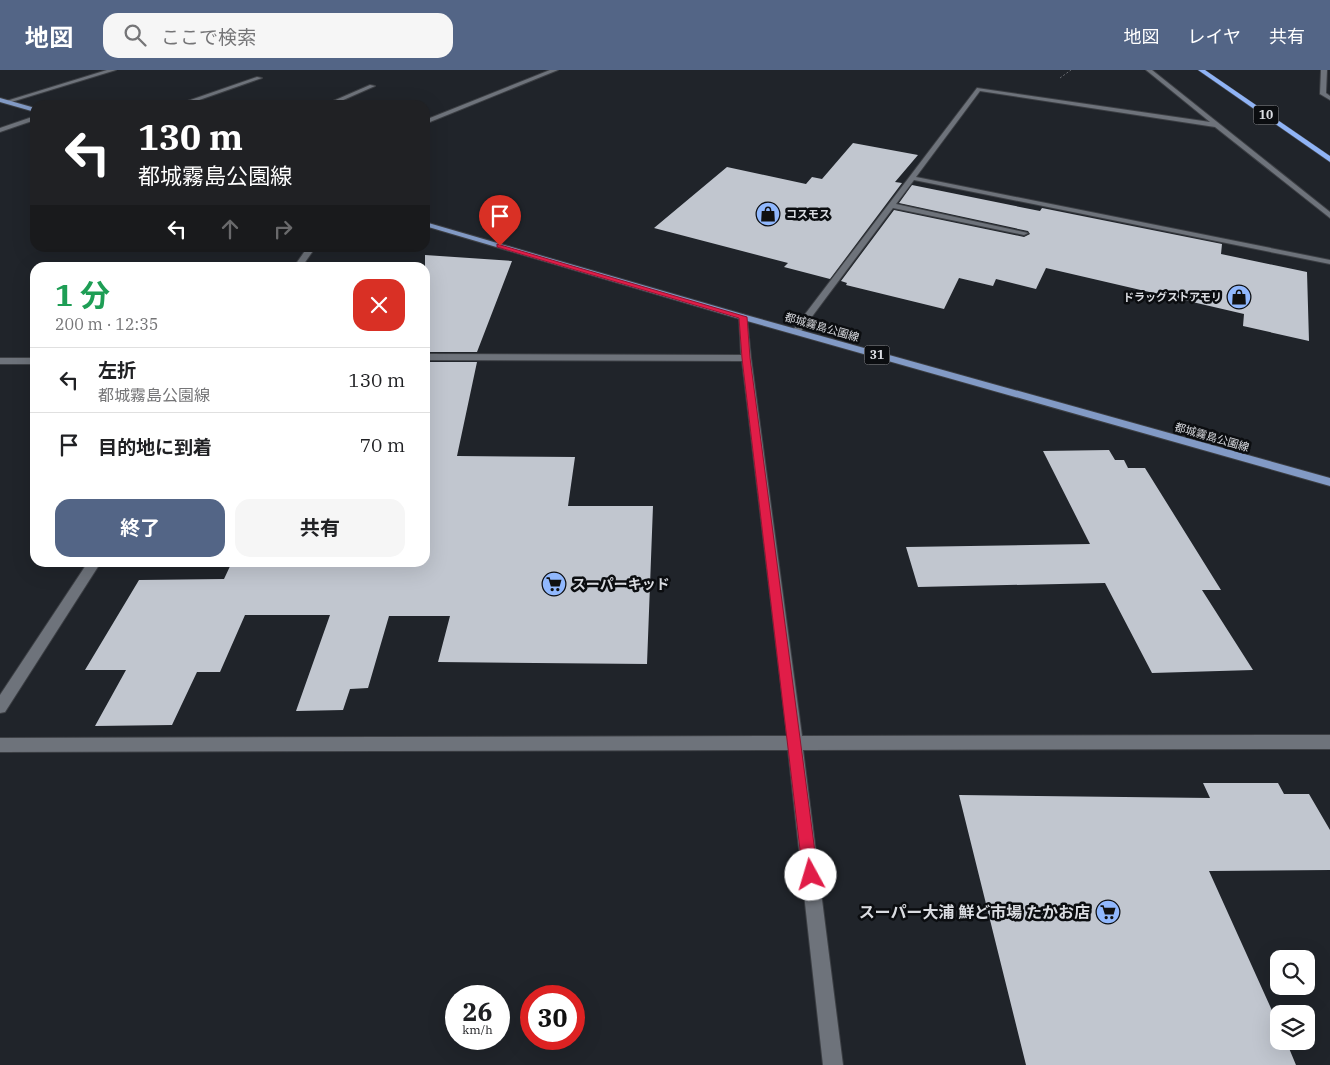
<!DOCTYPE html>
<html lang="ja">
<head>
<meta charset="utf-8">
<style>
  :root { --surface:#fff; --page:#f6f6f6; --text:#202124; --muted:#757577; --line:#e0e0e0; --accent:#536586 }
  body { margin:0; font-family:"IBM Plex Serif","Noto Sans JP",serif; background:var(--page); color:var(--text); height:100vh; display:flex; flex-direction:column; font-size:19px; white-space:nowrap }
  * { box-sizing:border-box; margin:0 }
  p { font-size:16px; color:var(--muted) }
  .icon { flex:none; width:28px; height:28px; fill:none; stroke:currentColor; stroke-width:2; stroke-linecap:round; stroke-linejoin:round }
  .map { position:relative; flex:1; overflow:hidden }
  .side { position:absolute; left:30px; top:192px; width:400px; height:305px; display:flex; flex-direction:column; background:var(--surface); border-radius:15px; box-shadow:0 5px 20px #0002 }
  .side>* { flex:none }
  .top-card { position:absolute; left:30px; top:30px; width:400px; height:152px; border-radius:15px; box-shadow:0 5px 20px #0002; background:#202124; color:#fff; overflow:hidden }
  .buttons { position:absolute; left:1270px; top:880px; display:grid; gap:10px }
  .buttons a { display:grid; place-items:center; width:45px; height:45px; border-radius:10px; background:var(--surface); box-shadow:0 5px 20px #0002; font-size:25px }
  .speed { position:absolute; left:445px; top:915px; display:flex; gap:10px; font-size:25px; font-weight:700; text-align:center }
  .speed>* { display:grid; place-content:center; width:65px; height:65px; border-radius:50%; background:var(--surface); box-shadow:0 5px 20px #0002; line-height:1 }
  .speed small { font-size:12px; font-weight:400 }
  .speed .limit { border:8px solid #d22; background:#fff; color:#111 }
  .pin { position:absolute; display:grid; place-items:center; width:42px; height:42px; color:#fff; margin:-51px -21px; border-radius:50% 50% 50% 0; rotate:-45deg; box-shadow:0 0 5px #0007 }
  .pin .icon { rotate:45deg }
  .me { position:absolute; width:55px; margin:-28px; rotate:354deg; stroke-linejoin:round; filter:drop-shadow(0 0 4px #0008) }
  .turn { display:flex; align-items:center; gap:18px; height:105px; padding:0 25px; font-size:22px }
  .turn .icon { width:65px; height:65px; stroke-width:2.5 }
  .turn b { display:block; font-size:35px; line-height:42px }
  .lanes { display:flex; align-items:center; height:48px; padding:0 25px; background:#0003; justify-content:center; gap:25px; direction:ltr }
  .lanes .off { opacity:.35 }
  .round { display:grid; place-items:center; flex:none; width:52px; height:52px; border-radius:15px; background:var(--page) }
  .headline { display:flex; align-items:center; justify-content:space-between; height:85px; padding:0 25px }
  h1 { font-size:30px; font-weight:700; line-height:38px; color:#1e9e55 }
  .primary-button { display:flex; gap:10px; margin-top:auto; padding:10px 25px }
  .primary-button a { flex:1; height:58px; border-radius:15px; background:var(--accent); color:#fff; font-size:20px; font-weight:700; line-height:58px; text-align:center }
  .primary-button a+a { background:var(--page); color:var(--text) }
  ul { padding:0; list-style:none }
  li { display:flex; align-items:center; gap:15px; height:65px; padding:0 25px; border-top:1px solid var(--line) }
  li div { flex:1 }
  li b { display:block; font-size:19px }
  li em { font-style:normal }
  header { display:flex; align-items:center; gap:30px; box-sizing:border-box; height:70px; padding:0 25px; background:var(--accent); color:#fff }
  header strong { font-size:24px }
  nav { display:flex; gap:28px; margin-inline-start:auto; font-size:18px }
  .search { width:350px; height:45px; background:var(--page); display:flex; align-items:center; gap:12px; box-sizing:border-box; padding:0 18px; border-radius:15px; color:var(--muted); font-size:19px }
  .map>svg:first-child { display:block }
  .building { fill:#c1c6cf }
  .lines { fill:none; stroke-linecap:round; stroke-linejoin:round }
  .minor-casing { stroke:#3c3f44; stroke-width:2 }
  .major-casing { stroke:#3c3f44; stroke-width:2 }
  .highway-casing { stroke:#3c3f44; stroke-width:1 }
  .path { stroke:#686b71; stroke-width:1; stroke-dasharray:2 2; stroke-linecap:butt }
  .minor { fill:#6e737b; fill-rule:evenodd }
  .major { fill:#829ac5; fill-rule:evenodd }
  .highway { fill:#90b4f6; fill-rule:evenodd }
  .route { fill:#e11d48; stroke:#92132f }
  .labels { text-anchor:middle; stroke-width:5; stroke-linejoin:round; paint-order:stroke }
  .far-poi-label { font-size:11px; font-weight:bold; fill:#dadce1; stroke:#0b0d10; text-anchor:start }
  .far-street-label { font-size:11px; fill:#dadce1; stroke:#0b0d10 }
  .shield { fill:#0b0d10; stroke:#9c9ea2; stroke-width:1 }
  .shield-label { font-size:12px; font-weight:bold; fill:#dadce1 }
  .poi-label { font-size:14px; font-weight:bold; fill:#dadce1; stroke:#0b0d10; text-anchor:start }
  .near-poi-label { font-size:16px; font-weight:bold; fill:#dadce1; stroke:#0b0d10; text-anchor:end }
</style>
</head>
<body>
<header>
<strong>地図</strong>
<div class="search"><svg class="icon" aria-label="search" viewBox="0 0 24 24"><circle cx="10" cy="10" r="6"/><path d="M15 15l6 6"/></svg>ここで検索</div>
<nav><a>地図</a><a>レイヤ</a><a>共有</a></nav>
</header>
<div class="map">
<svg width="1330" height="995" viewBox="0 0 1330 995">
  <rect width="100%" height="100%" fill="#20242a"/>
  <!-- building -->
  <path class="building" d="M853,73L918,85L895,112L902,113L830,209L784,197L788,193L654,158L727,97L806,114L812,107L822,109Z
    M912,115L1040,141L1042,138L1222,174L1221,184L1307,202L1309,271L1243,256L1244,244L1046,198L1036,219L996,209L993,216L959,208L944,239L846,215L847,213L841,211L894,140L1024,167L1030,164L1028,161L899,133Z
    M425,185L512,191L477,282H425Z
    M425,292H477L457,386L575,387L568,436H653L647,594L438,592L450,546H389L368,618L350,619L343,640L296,641L330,545H245L220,602H197L172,655L95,656L126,600H85L139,510L224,509L232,492H425Z
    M1109,380L1115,390H1124L1128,398H1145L1221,520H1202L1253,600L1152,603L1105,513L918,517L906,477L1090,474L1043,381Z
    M1203,713H1278L1284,724H1309L1330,760V800L1209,801L1279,956V971H1286L1296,995H1026L959,725L1210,728Z"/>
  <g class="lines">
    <!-- minor casing -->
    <g class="minor-casing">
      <path id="minor" d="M107,0H116L8,33L3,32Z
        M550,0H558L425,54V50Z
        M1146,0H1152L1330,142V148L1215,57L980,21L916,107L1330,190V194L914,110L896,134L1028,163L1024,165L893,138L799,264H793V260L977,18L1210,52Z
        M1321,0H1327L1326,23L1330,26V30L1320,24Z
        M257,7L262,8L185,35H176Z
        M370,15L375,16L332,35H324Z
        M35,46V50L0,62V58Z
        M307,178H315L301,198H293Z
        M743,244L747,247L751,288L802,666L1330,665V679L803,680L843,995H823L788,680L0,682V668L787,666L742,291L425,290V284L741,285L739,247Z
        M0,288H35V294H0Z
        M88,492H101L5,642L0,643V625Z"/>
    </g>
    <!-- major casing -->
    <g class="major-casing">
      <path id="major" d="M0,28L35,38V42L0,32Z
        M425,152L746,245L1330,408V416L740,249L425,156Z"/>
    </g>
    <!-- highway casing -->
    <g class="highway-casing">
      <path id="highway" d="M1198,0H1205L1330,86V92Z"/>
    </g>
    <!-- path -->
    <path class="path" d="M1060,8L1071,0"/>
    <!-- minor -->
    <use href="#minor" class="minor"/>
    <!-- major -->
    <use href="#major" class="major"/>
    <!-- highway -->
    <use href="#highway" class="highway"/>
  </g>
  <!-- route -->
  <path class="route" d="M497,174L747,247L750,288L818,805L816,811L811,813L805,811L803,805L742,288L739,248L497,177Z"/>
  <!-- icons -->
  <defs>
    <g id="shop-disc" transform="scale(1.25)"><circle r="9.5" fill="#91b8fd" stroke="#0b0d10"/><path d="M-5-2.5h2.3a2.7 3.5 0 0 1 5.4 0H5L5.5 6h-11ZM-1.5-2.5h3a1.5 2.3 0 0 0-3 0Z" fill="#111"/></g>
    <g id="supermarket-disc" transform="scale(1.25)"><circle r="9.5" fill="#91b8fd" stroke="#0b0d10"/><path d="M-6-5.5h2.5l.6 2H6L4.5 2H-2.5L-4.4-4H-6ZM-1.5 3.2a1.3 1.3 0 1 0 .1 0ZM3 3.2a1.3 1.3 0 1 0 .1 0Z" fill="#111"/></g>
  </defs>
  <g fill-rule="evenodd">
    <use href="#shop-disc" x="768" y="144"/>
    <use href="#shop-disc" x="1239" y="227"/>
    <use href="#supermarket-disc" x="554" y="514"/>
    <use href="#supermarket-disc" x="1108" y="842"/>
  </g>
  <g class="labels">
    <!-- far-poi labels -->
    <g class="far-poi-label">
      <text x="786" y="148">コスモス</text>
      <text x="1222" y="231" text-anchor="end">ドラッグストアモリ</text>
    </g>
    <!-- far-street labels -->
    <g class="far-street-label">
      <text transform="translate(822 257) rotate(16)" y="4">都城霧島公園線</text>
      <text transform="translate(1212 367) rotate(16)" y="4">都城霧島公園線</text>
    </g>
    <!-- shield labels -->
    <g class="shield">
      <rect x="1253.5" y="35.5" width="25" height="19" rx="4"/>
      <rect x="864.5" y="275.5" width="25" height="19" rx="4"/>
    </g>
    <g class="shield-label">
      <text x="1266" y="49">10</text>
      <text x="877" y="289">31</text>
    </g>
    <!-- poi labels -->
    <g class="poi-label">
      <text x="572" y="519">スーパーキッド</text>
    </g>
    <!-- near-poi labels -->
    <g class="near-poi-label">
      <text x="1090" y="848">スーパー大浦 鮮ど市場 たかお店</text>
    </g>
  </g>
</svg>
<div class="buttons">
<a><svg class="icon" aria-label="search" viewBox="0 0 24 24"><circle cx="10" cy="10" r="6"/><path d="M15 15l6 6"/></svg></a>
<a><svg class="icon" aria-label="layers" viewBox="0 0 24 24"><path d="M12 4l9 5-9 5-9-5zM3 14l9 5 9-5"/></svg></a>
</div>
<div class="speed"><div>26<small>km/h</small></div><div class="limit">30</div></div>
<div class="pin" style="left:500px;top:176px;background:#d93025"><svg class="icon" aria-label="arrive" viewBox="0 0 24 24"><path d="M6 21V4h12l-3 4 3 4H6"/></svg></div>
<svg class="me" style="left:811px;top:805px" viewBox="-20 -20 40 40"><circle r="19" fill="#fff"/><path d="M0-13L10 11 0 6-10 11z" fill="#e11d48"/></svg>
<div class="top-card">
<div class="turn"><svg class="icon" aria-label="left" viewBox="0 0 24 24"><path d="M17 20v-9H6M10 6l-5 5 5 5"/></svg><div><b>130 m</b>都城霧島公園線</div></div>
<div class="lanes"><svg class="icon" aria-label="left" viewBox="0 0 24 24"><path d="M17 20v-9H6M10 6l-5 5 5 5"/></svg><svg class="icon off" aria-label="ahead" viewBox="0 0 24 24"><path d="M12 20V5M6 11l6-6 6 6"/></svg><svg class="icon off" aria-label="right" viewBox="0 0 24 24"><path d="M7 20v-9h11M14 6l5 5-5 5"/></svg></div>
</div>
<section class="side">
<div class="headline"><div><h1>1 分</h1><p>200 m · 12:35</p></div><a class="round" style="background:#d93025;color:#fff"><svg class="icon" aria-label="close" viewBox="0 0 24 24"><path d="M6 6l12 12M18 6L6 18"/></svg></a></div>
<ul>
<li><svg class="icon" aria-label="left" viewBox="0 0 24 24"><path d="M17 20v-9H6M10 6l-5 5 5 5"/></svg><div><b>左折</b><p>都城霧島公園線</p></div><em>130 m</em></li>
<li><svg class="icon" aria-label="arrive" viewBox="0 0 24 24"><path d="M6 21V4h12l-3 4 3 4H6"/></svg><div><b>目的地に到着</b></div><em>70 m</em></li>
</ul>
<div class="primary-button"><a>終了</a><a>共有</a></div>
</section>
</div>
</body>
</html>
